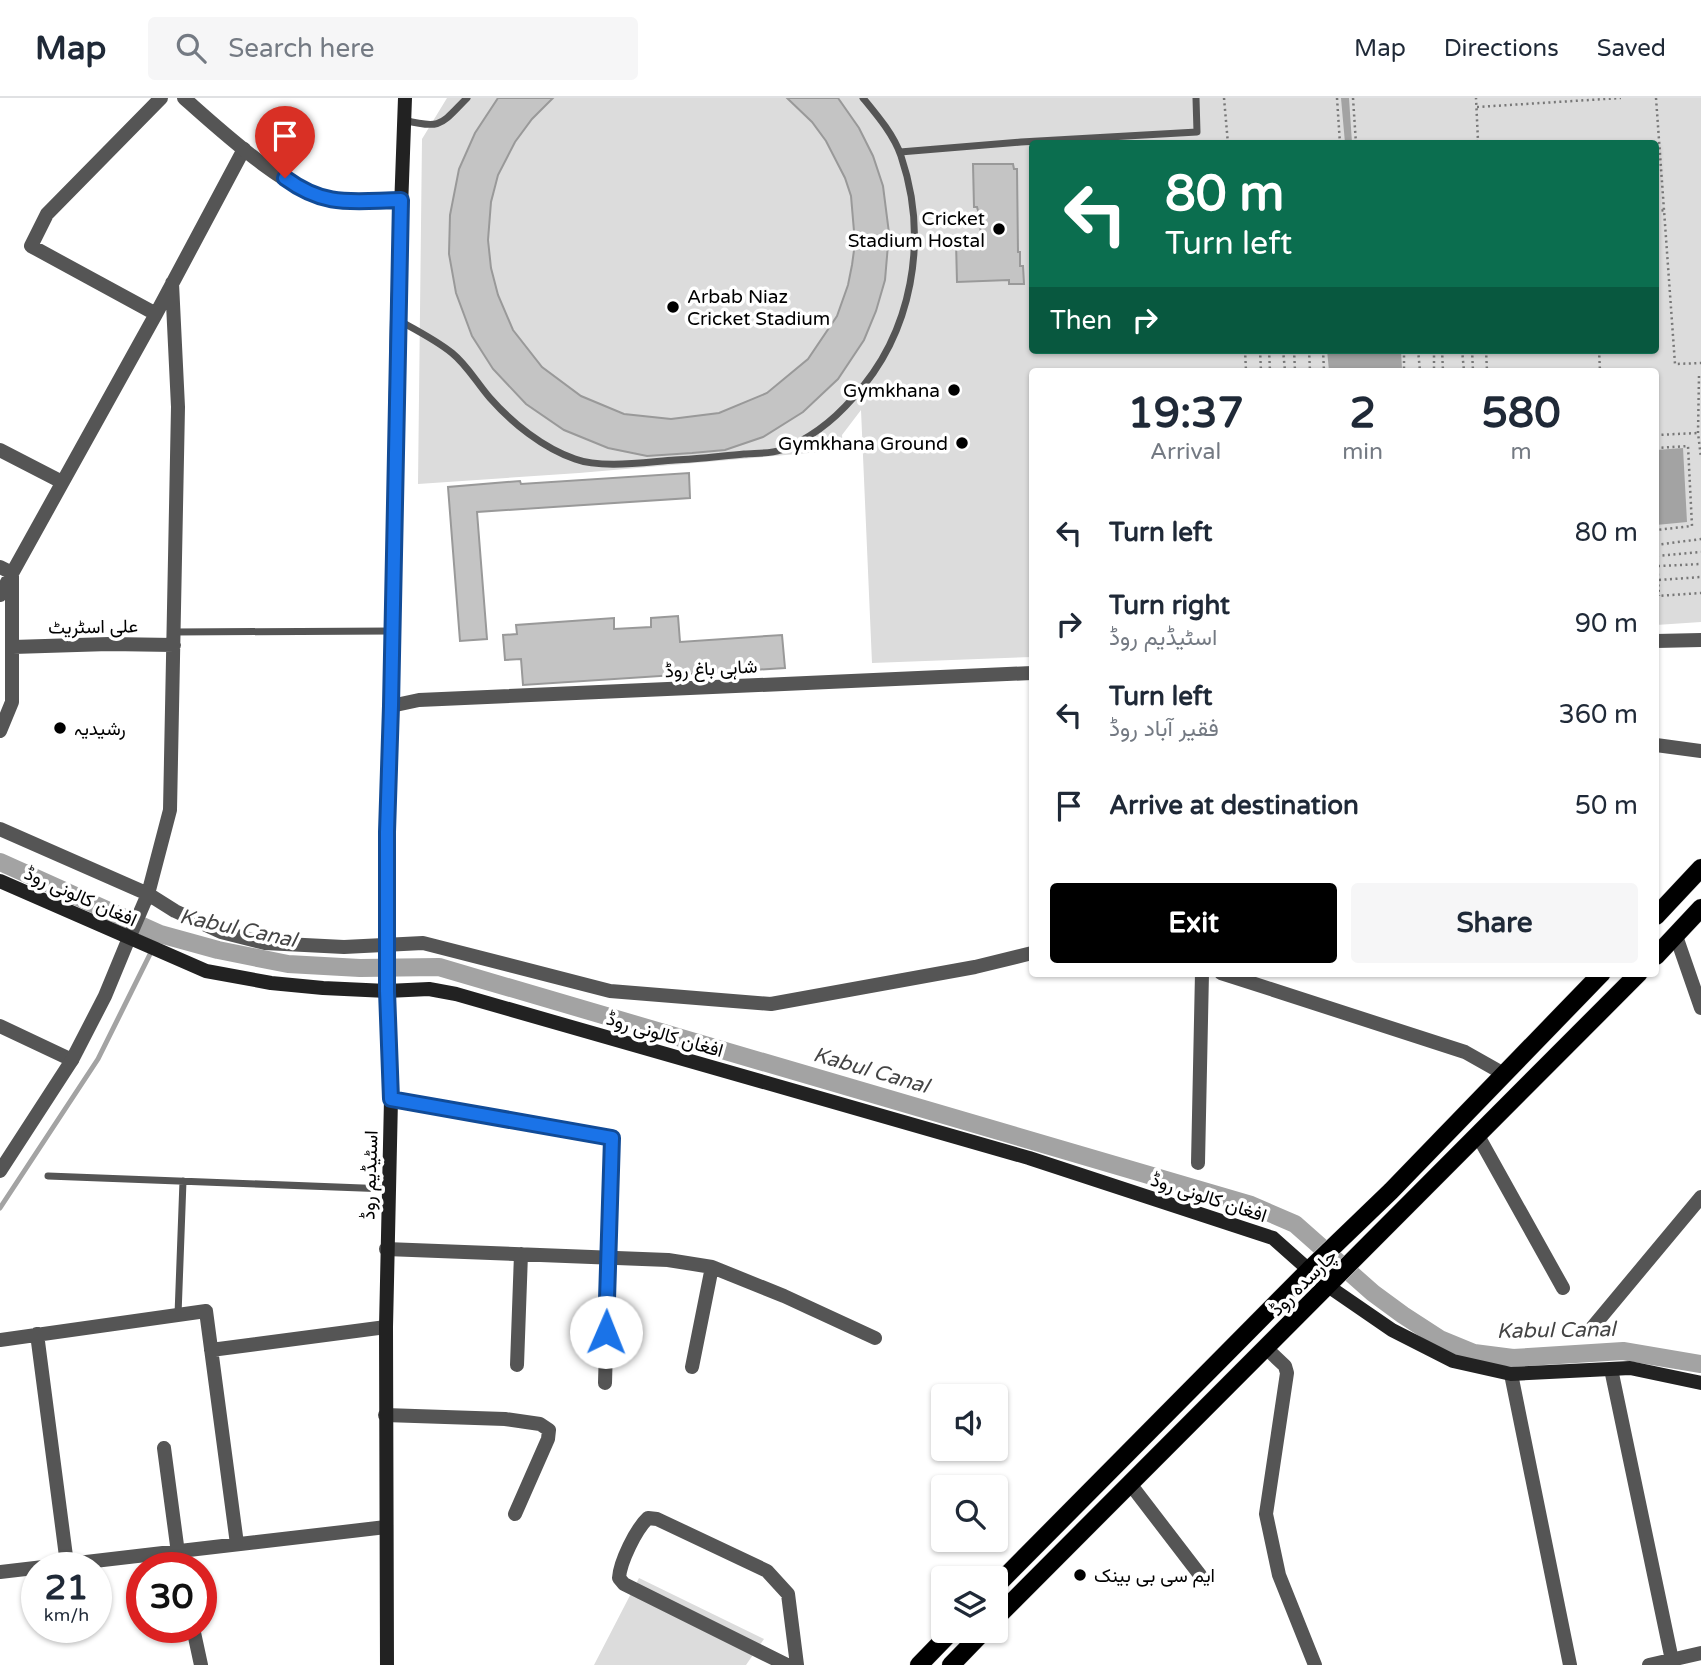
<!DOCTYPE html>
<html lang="en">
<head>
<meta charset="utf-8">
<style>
  :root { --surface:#fff; --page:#f6f6f7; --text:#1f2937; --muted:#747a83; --line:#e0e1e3; --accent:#000 }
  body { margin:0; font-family:"Varela Round",Vazirmatn,sans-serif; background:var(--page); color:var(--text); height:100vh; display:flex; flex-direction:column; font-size:26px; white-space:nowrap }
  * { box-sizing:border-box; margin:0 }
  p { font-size:23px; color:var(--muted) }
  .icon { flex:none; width:38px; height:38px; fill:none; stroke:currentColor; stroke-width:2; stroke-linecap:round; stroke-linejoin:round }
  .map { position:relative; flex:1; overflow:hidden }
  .sheet { position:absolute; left:1029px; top:270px; width:630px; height:609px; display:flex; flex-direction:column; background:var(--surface); border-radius:7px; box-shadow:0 2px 5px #0004 }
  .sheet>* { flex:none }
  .guide { position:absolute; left:1029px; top:42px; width:630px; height:214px; border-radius:7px; box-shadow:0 2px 5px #0004; background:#0b6e4f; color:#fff; overflow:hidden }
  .buttons { position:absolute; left:931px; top:1286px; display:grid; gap:14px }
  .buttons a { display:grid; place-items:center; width:77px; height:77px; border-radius:7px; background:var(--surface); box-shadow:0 2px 5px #0004; font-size:35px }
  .speed { position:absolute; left:21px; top:1454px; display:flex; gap:14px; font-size:35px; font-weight:700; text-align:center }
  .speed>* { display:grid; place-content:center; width:91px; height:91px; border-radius:50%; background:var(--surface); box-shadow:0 2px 5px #0004; line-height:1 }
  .speed small { font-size:18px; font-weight:400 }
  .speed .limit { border:10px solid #d22; background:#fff; color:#111 }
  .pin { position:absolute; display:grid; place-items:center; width:60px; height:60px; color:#fff; margin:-72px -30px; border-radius:50% 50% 50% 0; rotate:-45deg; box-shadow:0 0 7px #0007 }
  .pin .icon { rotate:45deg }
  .me { position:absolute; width:77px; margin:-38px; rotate:1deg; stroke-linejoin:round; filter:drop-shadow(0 0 5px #0008) }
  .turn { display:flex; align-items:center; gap:24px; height:147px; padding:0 21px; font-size:32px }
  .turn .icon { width:91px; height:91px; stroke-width:2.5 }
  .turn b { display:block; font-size:49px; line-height:60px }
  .then { display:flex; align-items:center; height:66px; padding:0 21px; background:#0003; gap:14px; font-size:26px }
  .eta { display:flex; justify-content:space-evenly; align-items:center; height:119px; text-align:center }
  .eta b { font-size:42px; font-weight:700; line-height:49px }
  .primary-button { display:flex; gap:14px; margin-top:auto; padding:14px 21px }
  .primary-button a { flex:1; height:80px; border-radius:7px; background:var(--accent); color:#fff; font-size:28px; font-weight:700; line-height:80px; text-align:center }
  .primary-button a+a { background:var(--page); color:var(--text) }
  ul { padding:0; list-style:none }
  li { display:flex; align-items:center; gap:21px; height:91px; padding:0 21px }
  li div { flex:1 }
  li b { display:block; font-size:26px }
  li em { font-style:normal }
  header { display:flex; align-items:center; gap:42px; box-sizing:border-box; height:98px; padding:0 35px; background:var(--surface); border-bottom:2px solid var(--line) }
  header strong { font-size:33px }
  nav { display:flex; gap:38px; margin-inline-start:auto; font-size:24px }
  .search { width:490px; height:63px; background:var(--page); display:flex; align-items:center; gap:18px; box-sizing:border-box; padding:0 24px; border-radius:7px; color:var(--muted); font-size:26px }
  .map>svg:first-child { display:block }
  .green { fill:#dcdcdc; fill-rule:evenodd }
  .water { fill:#a3a3a3 }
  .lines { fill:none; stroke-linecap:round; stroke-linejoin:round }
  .stream { stroke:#a3a3a3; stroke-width:5 }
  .canal { stroke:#a3a3a3; stroke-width:18 }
  .building { fill:#c4c4c4; stroke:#999; stroke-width:2 }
  .primary-casing { stroke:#dbdbdb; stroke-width:19 }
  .path { stroke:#777; stroke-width:2.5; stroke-dasharray:2 3.5; stroke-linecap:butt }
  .service { stroke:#555; stroke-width:7 }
  .minor { stroke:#555; stroke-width:14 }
  .tertiary { stroke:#555; stroke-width:14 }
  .secondary { stroke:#222; stroke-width:14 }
  .primary { stroke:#000; stroke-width:18 }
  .route-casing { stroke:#114b97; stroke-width:18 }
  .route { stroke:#1a73e8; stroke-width:12 }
  .poi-dot { fill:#000; stroke:#fff; stroke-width:2.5 }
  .labels { text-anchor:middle; stroke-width:7; stroke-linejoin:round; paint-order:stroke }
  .poi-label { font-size:19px; fill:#000; stroke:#fff; text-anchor:end }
  .street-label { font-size:19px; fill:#000; stroke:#fff }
  .water-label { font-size:21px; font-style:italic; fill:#444; stroke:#fff }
</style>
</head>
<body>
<header>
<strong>Map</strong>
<div class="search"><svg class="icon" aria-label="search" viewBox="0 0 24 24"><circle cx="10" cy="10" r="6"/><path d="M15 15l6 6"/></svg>Search here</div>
<nav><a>Map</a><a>Directions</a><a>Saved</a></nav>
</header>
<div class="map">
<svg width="1701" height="1567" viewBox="0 0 1701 1567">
  <rect width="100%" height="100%" fill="#fff"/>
  <!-- green -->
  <path class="green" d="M447,0H1701V524L1656,527V273H1032V559L872,565L861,312L842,337L843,352L579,375L418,386L422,41ZM1032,46H1656V252H1032Z
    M639,1480L764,1541L746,1567H594Z"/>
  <!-- water -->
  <path class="water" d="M1341,0H1349L1352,45H1345Z
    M1327,252H1401L1402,271L1329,273Z
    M1683,350L1687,424L1656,427V352Z"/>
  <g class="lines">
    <!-- stream -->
    <path class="stream" d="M0,1110L98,961L160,836"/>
    <!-- canal -->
    <path class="canal" d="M0,764L160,836L218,852L288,866L360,870L439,869L1251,1107L1295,1126L1373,1195L1403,1217L1440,1241L1474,1255L1513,1260L1623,1253L1701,1266"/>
  </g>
  <!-- building -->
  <path class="building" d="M498,0H553L532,21L515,44L498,77L491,104L488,142L491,170L498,197L513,232L542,269L581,298L624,316L671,321L719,315L767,295L808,261L837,218L848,187L852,167L855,145L851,98L845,80L826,43L812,24L787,0H838L859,30L873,58L883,88L889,135L885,182L876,213L864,242L838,281L803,314L763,339L725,352L692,355L647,358L608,350L564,332L526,306L493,271L472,238L456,195L449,156L450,117L459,71L475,35Z
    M973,66H1013L1014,71H1017L1018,154H1020V168H1023L1024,186H1009V182L957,184L956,144H981L980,120L977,109H974Z
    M689,375L690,400L477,414L487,541L460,543L448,389L520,383L521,386Z
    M678,518L680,544L782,537L785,570L523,587L521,561L505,562L503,537L517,536L516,527L614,520V531L651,529V520Z"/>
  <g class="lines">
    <!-- primary casing -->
    <g class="primary-casing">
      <path id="primary" d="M1656,818L1701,770
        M1656,858L1701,810
        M996,1488L1309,1172L1391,1093L1602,875
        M996,1520L1639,875
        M919,1567L952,1533
        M951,1567L984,1533"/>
    </g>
    <!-- path -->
    <path class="path" d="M1224,0L1228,46
      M1337,0L1340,46
      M1353,0L1356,46
      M1656,0L1675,266L1701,265
      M1477,9L1621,0
      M1465,46L1478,43L1476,0
      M1656,113L1665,112
      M1245,252L1246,273
      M1260,252L1261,273
      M1269,252L1270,273
      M1283,252L1285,273
      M1294,252L1295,273
      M1309,252L1310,273
      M1323,252L1324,273
      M1404,252V273
      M1418,252L1420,273
      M1434,252V273
      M1442,252L1443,273
      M1462,252L1464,273
      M1472,252L1473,273
      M1486,252L1487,273
      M1599,252L1600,273
      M1699,278L1698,335L1701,360
      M1656,337L1698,335
      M1656,350L1688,348L1692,428L1656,432
      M1656,437L1659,498
      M1656,447L1701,441
      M1657,458L1701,454
      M1658,468L1701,466
      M1659,482L1701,479
      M1656,498L1701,495"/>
    <!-- service -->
    <path class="service" d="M404,22C442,32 441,26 467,0
      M900,54L1021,44L1197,34L1196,0
      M398,222C416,232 436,242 452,255C467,267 477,285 490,300C512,325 543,350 575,361C602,371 646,364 675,362C698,361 721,358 744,356C755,355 770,356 781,352C810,341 833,323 853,300C913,235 929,141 901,58C894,37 877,17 863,0
      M174,534L392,533
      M48,1078L388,1091
      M178,1217L183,1083"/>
    <!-- minor -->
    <path class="minor" d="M156,216L31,148L47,116L161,0
      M0,352L62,384
      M0,469L12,475V604L0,633
      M0,497L156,216L244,51
      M13,549L109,546L174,547
      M1656,647L1701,653
      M0,731L148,796L175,813L221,834L265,845L344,849L423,845L610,893L771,906L975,869L1032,855
      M1676,838L1701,910
      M129,840L148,796L170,712L178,309L172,185
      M1221,875L1465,954L1504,976
      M0,928L72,962
      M391,1001L612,1040L605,1285
      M1477,1036L1563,1190
      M1198,1065L1202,875
      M386,1151L668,1162L712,1169L784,1198L875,1240
      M1591,1231L1701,1099
      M37,1236L67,1466
      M0,1242L206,1213L237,1446
      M1266,1250L1285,1268L1287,1275L1266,1416L1279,1477L1315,1567
      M211,1252L386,1229
      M517,1267L521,1156
      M692,1269L712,1169
      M1611,1271L1673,1567
      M1511,1276L1570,1567
      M385,1317L505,1321L540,1326L549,1332L548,1341L515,1416
      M164,1350L180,1470
      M1131,1387L1200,1477
      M0,1474L386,1429
      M193,1530L201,1567
      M787,1567L624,1486L619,1480C620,1464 636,1431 648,1420L657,1421L767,1473L788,1496L797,1567
      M1649,1567L1701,1555"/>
    <!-- tertiary -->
    <path class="tertiary" d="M184,0C218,30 291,98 335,103C356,105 379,102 401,102
      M1656,543L1701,542
      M391,608L419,602L1032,575
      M0,1073L72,962L105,898L129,840"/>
    <!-- secondary -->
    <path class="secondary" d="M0,783L206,873L271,885L323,890L387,893L429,891L456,896L1029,1060L1273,1140L1309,1172
      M1328,1188L1392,1232L1453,1263L1511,1276L1630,1270L1701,1285
      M387,1567L386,1229L391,1001L387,893V734L391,608L397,221L405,0"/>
    <!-- primary -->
    <use href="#primary" class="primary"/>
  </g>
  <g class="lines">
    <!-- route casing -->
    <g class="route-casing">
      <path id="route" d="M285,80C326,110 352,103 401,102L391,608L387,734V893L391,1001L612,1040L606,1234"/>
    </g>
    <!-- route -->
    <use href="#route" class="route"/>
  </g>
  <!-- markers -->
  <g class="poi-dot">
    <circle cx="999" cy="131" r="7"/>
    <circle cx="673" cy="209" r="7"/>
    <circle cx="954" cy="292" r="7"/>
    <circle cx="962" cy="345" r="7"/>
    <circle cx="60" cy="630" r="7"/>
    <circle cx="1080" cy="1477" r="7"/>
  </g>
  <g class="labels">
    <!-- poi labels -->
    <g class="poi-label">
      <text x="985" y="127">Cricket<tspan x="985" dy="22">Stadium Hostal</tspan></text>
      <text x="687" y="205" text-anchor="start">Arbab Niaz<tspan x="687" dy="22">Cricket Stadium</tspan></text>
      <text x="940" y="299">Gymkhana</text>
      <text x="948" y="352">Gymkhana Ground</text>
      <text x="74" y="637" text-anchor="start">رشیدیہ</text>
      <text x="1094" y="1484" text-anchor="start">ایم سی بی بینک</text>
    </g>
    <!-- street labels -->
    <g class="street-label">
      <text transform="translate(93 528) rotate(-1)" y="7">علی اسٹریٹ</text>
      <text transform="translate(711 570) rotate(-3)" y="7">شاہی باغ روڈ</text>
      <text transform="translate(81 798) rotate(24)" y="7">افغان کالونی روڈ</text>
      <text transform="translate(665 936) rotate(16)" y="7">افغان کالونی روڈ</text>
      <text transform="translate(369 1077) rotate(-88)" y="7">اسٹیڈیم روڈ</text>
      <text transform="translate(1209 1099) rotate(18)" y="7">افغان کالونی روڈ</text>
      <text transform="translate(1303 1184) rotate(-45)" y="7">چارسدہ روڈ</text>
    </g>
    <!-- water labels -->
    <g class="water-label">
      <text transform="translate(238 830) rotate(12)" y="7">Kabul Canal</text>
      <text transform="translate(871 972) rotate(16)" y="7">Kabul Canal</text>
      <text transform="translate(1556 1232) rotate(-1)" y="7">Kabul Canal</text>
    </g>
  </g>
</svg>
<div class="buttons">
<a><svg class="icon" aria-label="sound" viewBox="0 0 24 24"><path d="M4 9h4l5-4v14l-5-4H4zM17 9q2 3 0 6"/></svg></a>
<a><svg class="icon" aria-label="search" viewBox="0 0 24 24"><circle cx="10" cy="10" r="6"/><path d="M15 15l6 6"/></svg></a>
<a><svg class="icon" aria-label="layers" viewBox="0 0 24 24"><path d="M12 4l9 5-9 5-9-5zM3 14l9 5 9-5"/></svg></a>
</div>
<div class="speed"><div>21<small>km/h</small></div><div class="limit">30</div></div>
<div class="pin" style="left:285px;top:80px;background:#d93025"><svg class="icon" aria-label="arrive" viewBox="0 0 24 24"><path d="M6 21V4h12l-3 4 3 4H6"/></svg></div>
<svg class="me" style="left:606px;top:1234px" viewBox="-20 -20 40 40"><circle r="19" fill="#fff"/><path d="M0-13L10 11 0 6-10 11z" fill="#1a73e8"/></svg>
<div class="guide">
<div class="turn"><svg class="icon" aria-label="left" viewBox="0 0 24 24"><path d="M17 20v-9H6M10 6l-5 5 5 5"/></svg><div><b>80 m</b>Turn left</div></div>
<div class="then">Then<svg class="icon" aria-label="right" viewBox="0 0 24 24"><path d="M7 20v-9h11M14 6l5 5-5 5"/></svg></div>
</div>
<section class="sheet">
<div class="eta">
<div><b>19:37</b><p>Arrival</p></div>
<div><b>2</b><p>min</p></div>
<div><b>580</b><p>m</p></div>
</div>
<ul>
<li><svg class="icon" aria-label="left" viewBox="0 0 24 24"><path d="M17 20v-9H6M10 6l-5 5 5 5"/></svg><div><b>Turn left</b></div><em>80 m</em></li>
<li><svg class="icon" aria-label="right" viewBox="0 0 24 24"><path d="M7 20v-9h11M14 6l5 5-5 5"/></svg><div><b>Turn right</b><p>اسٹیڈیم روڈ</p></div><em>90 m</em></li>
<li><svg class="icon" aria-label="left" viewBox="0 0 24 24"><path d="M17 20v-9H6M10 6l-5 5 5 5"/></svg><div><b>Turn left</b><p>فقیر آباد روڈ</p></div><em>360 m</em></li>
<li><svg class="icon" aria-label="arrive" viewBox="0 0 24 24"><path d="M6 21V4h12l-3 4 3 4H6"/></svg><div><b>Arrive at destination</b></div><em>50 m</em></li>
</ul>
<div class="primary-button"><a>Exit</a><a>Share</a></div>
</section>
</div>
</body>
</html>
